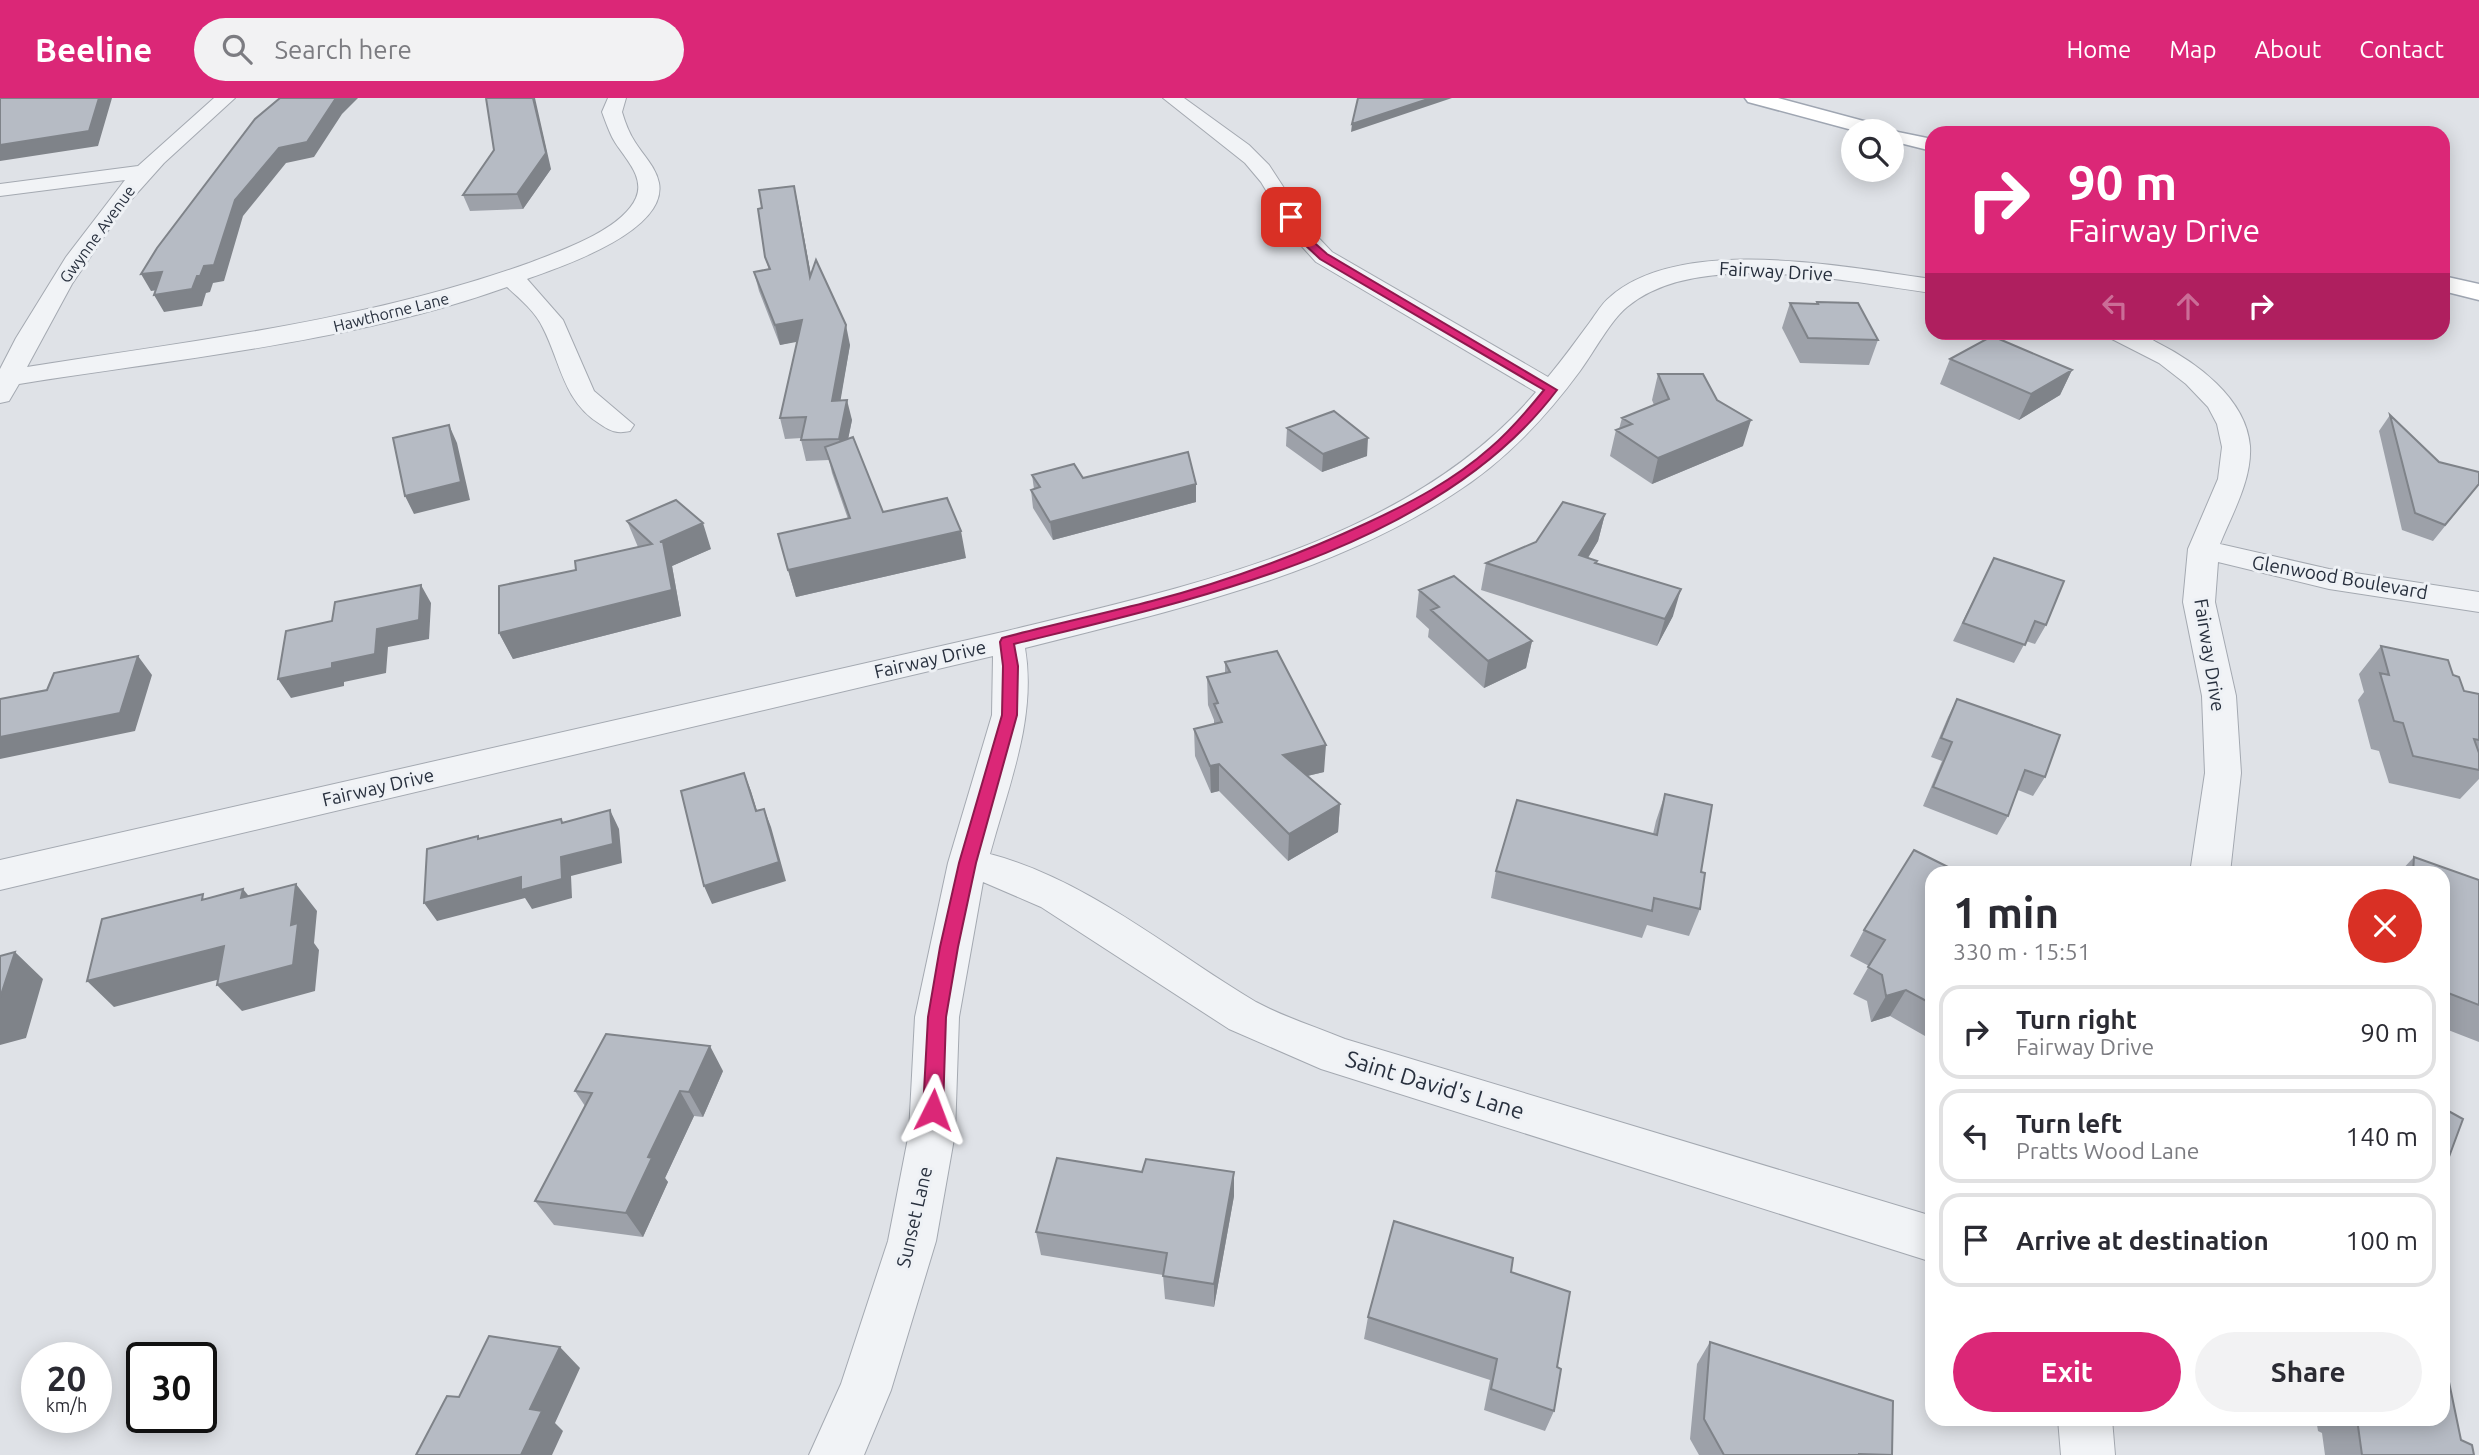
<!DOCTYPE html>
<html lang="en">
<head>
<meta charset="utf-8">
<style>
  :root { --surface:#fff; --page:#f2f2f3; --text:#2b2b33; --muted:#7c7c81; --line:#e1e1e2; --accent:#db2777 }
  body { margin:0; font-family:Ubuntu,sans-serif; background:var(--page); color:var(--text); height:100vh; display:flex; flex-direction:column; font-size:26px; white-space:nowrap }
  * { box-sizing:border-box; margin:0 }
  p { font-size:23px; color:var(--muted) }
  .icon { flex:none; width:38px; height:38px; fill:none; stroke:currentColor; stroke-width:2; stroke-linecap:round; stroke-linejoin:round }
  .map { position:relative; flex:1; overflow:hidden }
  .drawer { position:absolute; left:1925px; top:768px; width:525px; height:560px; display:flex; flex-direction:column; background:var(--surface); border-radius:21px; box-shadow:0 4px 18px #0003 }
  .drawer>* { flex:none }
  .hud { position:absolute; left:1925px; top:28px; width:525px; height:214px; border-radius:21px; box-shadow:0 4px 18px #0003; background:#db2777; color:#fff; overflow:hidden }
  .buttons { position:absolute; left:1841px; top:21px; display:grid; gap:14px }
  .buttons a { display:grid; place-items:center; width:63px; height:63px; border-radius:50%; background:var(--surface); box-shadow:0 4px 18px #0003; font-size:35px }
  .speed { position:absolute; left:21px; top:1244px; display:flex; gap:14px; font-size:35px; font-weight:700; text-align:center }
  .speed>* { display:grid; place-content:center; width:91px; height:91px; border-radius:50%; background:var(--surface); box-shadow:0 4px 18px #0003; line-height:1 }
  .speed small { font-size:18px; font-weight:400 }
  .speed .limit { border:4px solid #111; border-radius:10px; background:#fff; color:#111 }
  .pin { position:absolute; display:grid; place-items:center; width:60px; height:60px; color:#fff; margin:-30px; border-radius:14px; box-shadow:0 4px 10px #0006 }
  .me { position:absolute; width:77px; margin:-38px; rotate:3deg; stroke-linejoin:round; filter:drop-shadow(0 0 5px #0008) }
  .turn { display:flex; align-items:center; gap:24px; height:147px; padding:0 28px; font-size:32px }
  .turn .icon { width:91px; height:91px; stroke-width:2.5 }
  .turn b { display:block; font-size:49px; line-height:60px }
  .lanes { display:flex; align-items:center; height:66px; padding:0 28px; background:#0003; justify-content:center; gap:35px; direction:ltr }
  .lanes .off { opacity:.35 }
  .round { display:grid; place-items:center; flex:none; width:74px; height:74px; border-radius:37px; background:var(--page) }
  .summary { display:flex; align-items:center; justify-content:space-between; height:119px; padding:0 28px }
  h1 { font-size:42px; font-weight:700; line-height:52px }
  .action { display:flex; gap:14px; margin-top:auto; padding:14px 28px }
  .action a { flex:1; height:80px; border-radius:42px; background:var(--accent); color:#fff; font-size:28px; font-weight:700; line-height:80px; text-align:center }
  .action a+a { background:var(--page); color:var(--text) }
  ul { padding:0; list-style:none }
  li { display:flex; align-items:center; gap:21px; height:94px; margin:0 14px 10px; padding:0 14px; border:4px solid var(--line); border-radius:21px }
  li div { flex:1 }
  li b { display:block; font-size:26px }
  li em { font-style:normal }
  header { display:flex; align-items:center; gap:42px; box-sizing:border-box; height:98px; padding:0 35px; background:var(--accent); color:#fff }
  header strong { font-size:33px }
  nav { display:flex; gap:38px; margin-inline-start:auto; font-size:24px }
  .search { width:490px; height:63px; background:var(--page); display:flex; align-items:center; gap:18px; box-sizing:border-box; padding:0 24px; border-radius:38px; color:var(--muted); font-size:26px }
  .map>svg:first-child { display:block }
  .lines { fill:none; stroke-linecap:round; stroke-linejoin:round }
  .street-casing { stroke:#a4a9b1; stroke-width:2 }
  .primary-casing { stroke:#9fa6b2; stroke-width:3 }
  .street { fill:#f1f3f6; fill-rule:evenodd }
  .primary { fill:#fff; fill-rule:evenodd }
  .wall { fill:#9da1a9 }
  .shaded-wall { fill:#7f8389 }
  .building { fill:#b6bbc4; stroke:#7f8389; stroke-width:2 }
  .route { fill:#db2777; stroke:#8e194d; stroke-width:2 }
  .labels { text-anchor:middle; stroke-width:6; stroke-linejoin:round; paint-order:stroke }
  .far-street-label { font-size:16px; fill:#28303e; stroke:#eef1f5 }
  .street-label { font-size:19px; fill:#28303e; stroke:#eef1f5 }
  .near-street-label { font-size:23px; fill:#28303e; stroke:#eef1f5 }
</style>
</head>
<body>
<header>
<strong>Beeline</strong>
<div class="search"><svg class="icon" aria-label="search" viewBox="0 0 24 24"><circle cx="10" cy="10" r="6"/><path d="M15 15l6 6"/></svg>Search here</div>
<nav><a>Home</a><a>Map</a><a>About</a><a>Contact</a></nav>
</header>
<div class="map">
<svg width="2479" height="1357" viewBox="0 0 2479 1357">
  <rect width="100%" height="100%" fill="#dfe2e7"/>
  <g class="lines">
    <!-- street casing -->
    <g class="street-casing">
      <path id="street" d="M214,0H235L164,65L122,112L72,186L27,269C197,242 367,223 529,165C560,153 622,132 636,100C646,77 621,57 612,39C608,31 605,22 602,14L608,0H626L622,14C625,24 629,35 635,44C643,57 656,69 659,85C668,133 561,169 527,181L563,222L594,293L634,327L630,333C617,336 610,333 600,326C563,303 561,265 543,230C535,213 520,201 507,189C351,245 181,260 19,286L9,303L0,305V271L16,240L66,159L125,82L0,98V86L138,68Z
        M1163,0H1184L1249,47L1269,67L1312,133L1332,154L1548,279C1563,261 1576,243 1590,224C1596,216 1602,205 1610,199C1682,136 1845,169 1932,181V195C1849,184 1697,150 1627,209C1610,223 1594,254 1580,273C1544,322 1504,364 1452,397C1325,479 1170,513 1025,550C1037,620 1008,689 990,756C1088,782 1170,853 1256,904C1284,919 1316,929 1345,941L1932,1118V1164L1321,971L1229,931L1041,809L983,784L959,919L955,1035L936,1143L891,1292L864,1357H809L841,1286L888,1143L909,1035L915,919L948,765L992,617L993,558L0,792V762L1007,533C1189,488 1409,444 1536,294L1316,164L1296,142L1261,84L1245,65Z
        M2105,234C2115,234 2128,232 2137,234C2144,236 2151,241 2156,244C2196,264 2246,300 2250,348C2252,382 2232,416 2220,446L2329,471L2479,494V514L2329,491L2218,464L2215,504L2236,598L2241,675L2230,775H2190L2205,675L2202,598L2183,504L2188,451L2218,381L2222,349L2217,326L2208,309L2186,286L2159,265L2108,239Z
        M2058,1321H2112L2115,1357H2061Z"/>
    </g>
    <!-- primary casing -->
    <g class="primary-casing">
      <path id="primary" d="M1745,0H1778L1886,29L1888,32L1932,41V53L1892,43V33H1856L1748,4Z
        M2443,178L2479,186V202L2443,193Z"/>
    </g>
    <!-- street -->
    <use href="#street" class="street"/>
    <!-- primary -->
    <use href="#primary" class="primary"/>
  </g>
  <!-- wall -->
  <path class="wall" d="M494,52L551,71L523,111L470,113L463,97Z
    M794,88L811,177L850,247L840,302L852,322L848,341L883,414L966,460L796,499L788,472L848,421L832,375L829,362L806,363L801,342L802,340L785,341L780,320L797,243L780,247L759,193L754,174L769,172L765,159L762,110Z
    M1817,204L1878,242L1869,267L1800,265L1782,230L1790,205L1816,206Z
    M1950,261L2072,272L2060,297L2019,322L1940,286Z
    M1658,276L1743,348L1652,386L1610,358L1616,332L1619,331L1622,320L1654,307L1652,302Z
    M2390,317L2439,364L2479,386L2433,443L2402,432L2379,333Z
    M1287,330L1367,358L1322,374L1286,348Z
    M1032,377L1083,380L1196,404L1053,442L1033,410L1031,392L1034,391Z
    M1605,416L1598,443L1588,460L1673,518L1657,548L1481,492L1486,465Z
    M627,423L711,451L672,468L681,518L513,561L499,535L576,472L638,449Z
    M1994,460L2046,527L2035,546L2026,543L2014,565L1953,543Z
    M1419,492L1532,543L1526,570L1484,590L1428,539L1429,531L1416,519Z
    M2381,548L2453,577L2464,593L2479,596V681L2460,701L2389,685L2379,653L2371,651L2358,602L2364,594L2359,576Z
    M1225,564L1324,674L1307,678L1340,706L1338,734L1288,763L1219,693L1211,695L1195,658L1194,631L1214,626V622L1208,607L1207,579L1225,575Z
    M1957,601L2045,679L2033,698L2018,692L2008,718L1997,737L1923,708L1942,663L1931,659L1948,619Z
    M1665,696L1701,774L1700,811L1689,838L1647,827L1642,840L1491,800L1496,773L1653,736L1656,723Z
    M2414,759L2479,782V944L2443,930V775H2399Z
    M1932,775V942L1890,918L1871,924L1867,903L1853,896L1869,868L1850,858L1864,832Z
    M723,973L703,1019L694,1018L665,1080L668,1084L643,1139L554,1127L535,1103L585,1008L575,993Z
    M1142,1074H1234V1098L1214,1209L1165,1201L1163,1177L1041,1157L1036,1134Z
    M1511,1174L1557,1269L1554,1313L1545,1333L1484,1312L1490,1282L1364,1241L1368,1219Z
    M1710,1244L1892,1357H1699L1690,1341L1697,1266Z
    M2316,1321H2443L2474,1357H2325L2322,1335L2318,1333Z"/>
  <!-- shaded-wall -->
  <path class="shaded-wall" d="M99,0H112L98,48L0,63V47Z
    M336,0H358L342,16L314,59L286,65L243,118L224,183L213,185L210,194L206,195L202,208L164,214L154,197L197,178L204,168L235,102L279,50Z
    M533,0H535L551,71L523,111L517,96Z
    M1431,0H1452L1351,34L1352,26Z
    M794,88L798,106L815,199L810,179Z
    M162,174L172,190L151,193L141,176Z
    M802,222L807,242L780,247L775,227Z
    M846,227L850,247L837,323L832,303Z
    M2072,272L2060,297L2019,322L2031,296Z
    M847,302L852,322L844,361L839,341Z
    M1751,322L1743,348L1652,386L1658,360Z
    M449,327L457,345L470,402L414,416L405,398Z
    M1368,340L1367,358L1322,374L1323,356Z
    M1196,386V404L1053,442L1050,424Z
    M1605,416L1598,443L1573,484L1579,457Z
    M703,425L711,451L672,468L681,518L513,561L499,535L660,444Z
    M961,433L966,460L796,499L788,472Z
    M421,487L431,505L429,541L388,549L386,575L344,584V588L291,600L278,581L332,565L377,531Z
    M1681,491L1673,518L1657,548L1665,521Z
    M1532,543L1526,570L1484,590L1488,563Z
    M138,558L152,577L135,633L0,661V639Z
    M1326,647L1324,674L1282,684L1283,657Z
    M1219,666V693L1211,695L1210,668Z
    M744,675L751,693L763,732L756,713Z
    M1340,706L1338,734L1288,763L1289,736Z
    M764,711L771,729L786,783L712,806L704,788Z
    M610,712L619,731L622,765L571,778L572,800L532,811L525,800L437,823L424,805L521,779L561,759Z
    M296,786L317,813L314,845L319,852L315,893L242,913L217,887L291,827Z
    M243,791L265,818L241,800Z
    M224,848L247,874L114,909L87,883Z
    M15,854L43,881L26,940L0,947V900Z
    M1906,892L1890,918L1871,924L1886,898Z
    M710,948L723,973L703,1019L689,994Z
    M680,993L694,1018L665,1080L668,1084L643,1139L626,1115L648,1059Z
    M1234,1074V1098L1214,1209V1186Z
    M560,1249L580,1270L555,1325L563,1333L552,1357H521L530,1311Z"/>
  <!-- building -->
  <path class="building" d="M0,0H99L89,33L0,47Z
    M280,0H336L307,44L279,50L235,102L214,167L204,168L200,178H197L192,191L154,197L162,174L141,176L157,150L255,21Z
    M486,0H533L546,55L517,96L463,97L494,52Z
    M1358,0H1431L1352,26Z
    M794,88L810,179L816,162L846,227L832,303L847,302L839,341L801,342L806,319L780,320L802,222L775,227L754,174L770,171L765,159L758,111L762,110L759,92Z
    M1817,204L1858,205L1878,242L1808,240L1790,205L1818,206Z
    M1992,238L2072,272L2031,296L1950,261Z
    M1658,276H1703L1717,302L1751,322L1658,360L1616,332L1632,326L1622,320L1669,301Z
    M1334,313L1368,340L1323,356L1287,330Z
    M2390,317L2439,364L2479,374V386L2445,427L2415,415Z
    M449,327L461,384L405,398L393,340Z
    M853,339L883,414L947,400L961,433L788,472L778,436L850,420L825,349Z
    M1188,354L1196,386L1050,424L1031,392L1040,389L1032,377L1074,366L1083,380Z
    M676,402L703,425L660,444H663L672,492L499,535V488L576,472L575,463L652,446L627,423Z
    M1563,404L1605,416L1579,457L1597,463L1595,465L1681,491L1665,521L1486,465L1536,444Z
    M1994,460L2064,483L2046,527L2035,523L2025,547L1963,525Z
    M1454,478L1532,543L1488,563L1431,512L1439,509L1419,492Z
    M421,487L419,522L377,531L375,556L332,565V570L278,581L286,533L332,523L335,504Z
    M2381,548L2448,562L2453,577L2459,579L2464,593L2479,596V642L2474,641L2479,655V672L2413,658L2403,625L2394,623L2380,575L2389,577Z
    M1277,553L1326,647L1283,657L1340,706L1289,736L1219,666L1210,668L1194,631L1222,624L1214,606L1218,605L1207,579L1230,574L1225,564Z
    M138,558L120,615L0,639V601L47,592L54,575Z
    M1957,601L2060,637L2045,679L2025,672L2008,718L1933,689L1952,644L1941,640Z
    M744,675L756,713L764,711L779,764L704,788L681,693Z
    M1665,696L1712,707L1701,774L1705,775L1700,811L1654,800L1652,813L1496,773L1517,702L1657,737Z
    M610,712L613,746L561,759L562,781L521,792V779L424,805L427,751L478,738V741L561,721L562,725Z
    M1914,752L1960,775H1932V906L1906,892L1886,898L1882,877L1868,869L1885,842L1864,832Z
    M2414,759L2479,782V907L2443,893V775H2413Z
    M296,786L291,827L298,825L293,867L217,887L224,848L87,883L102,821L203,796L202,802L243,791L241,800Z
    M15,854L0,900V858Z
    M606,936L710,948L689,994L680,993L648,1059L652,1060L626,1115L535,1103L592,995L575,993Z
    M2443,1010L2463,1021L2443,1075Z
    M1057,1060L1142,1074L1146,1061L1234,1074L1214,1186L1163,1178L1167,1155L1036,1134Z
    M1394,1123L1513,1160L1511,1174L1570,1194L1557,1269L1561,1271L1554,1313L1491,1291L1497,1261L1368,1219Z
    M489,1238L560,1249L530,1311L542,1313L521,1357H416L447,1298L459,1299Z
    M1710,1244L1893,1303L1892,1357L1859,1356V1357H1724L1704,1321Z
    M2443,1255L2461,1342L2472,1347L2474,1357H2362L2357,1321H2443Z"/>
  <!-- route -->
  <path class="route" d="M1288,117H1294L1309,140L1327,156L1557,292C1438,450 1197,501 1014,546L1018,568L1017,617L976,765L958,849L946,919L943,1012L940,1018L933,1021L926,1018L923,1012L928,919L940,849L959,765L1002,617L1003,568L1000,544L1002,540C1051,527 1102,516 1152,503C1225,484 1298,457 1367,425C1410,405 1454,382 1490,350C1510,333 1527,313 1544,292L1320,161L1302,144L1286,119Z"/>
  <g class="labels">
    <!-- far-street labels -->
    <g class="far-street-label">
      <text transform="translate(97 136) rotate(-54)" y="6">Gwynne Avenue</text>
      <text transform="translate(391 214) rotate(-14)" y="6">Hawthorne Lane</text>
    </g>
    <!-- street labels -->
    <g class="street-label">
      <text transform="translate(1776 173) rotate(3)" y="7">Fairway Drive</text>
      <text transform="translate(2340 479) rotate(10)" y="7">Glenwood Boulevard</text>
      <text transform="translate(2210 557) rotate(81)" y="7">Fairway Drive</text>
      <text transform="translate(930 561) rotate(-13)" y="7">Fairway Drive</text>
      <text transform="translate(378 689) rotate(-13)" y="7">Fairway Drive</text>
      <text transform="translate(914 1119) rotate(-77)" y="7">Sunset Lane</text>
    </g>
    <!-- near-street labels -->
    <g class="near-street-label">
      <text transform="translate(1435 987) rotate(17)" y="8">Saint David's Lane</text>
    </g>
  </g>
</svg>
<div class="buttons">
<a><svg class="icon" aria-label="search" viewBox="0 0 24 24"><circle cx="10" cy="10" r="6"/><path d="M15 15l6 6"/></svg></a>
</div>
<div class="speed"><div>20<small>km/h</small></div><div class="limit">30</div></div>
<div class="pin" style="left:1291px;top:119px;background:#d93025"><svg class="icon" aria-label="arrive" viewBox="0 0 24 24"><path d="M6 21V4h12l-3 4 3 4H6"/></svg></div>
<svg class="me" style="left:933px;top:1012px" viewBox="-20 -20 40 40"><path d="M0-17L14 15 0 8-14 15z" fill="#db2777" stroke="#fff" stroke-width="4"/></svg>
<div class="hud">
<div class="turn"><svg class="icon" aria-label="right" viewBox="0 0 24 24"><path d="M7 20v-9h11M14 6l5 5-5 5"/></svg><div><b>90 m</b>Fairway Drive</div></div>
<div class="lanes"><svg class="icon off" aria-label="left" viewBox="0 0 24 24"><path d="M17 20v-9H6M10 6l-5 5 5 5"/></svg><svg class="icon off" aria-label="ahead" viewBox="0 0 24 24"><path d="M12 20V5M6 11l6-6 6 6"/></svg><svg class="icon" aria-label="right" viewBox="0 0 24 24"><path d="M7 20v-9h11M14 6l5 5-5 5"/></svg></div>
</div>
<section class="drawer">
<div class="summary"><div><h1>1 min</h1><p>330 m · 15:51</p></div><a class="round" style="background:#d93025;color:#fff"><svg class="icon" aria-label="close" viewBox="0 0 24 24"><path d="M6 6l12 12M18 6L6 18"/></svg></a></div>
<ul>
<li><svg class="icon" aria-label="right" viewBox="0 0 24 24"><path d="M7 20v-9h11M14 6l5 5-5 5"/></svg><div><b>Turn right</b><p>Fairway Drive</p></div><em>90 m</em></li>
<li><svg class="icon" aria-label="left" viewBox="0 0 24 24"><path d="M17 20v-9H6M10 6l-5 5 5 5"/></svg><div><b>Turn left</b><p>Pratts Wood Lane</p></div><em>140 m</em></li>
<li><svg class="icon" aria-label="arrive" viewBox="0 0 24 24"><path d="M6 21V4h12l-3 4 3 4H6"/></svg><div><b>Arrive at destination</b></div><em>100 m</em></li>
</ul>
<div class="action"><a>Exit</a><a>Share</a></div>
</section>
</div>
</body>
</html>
